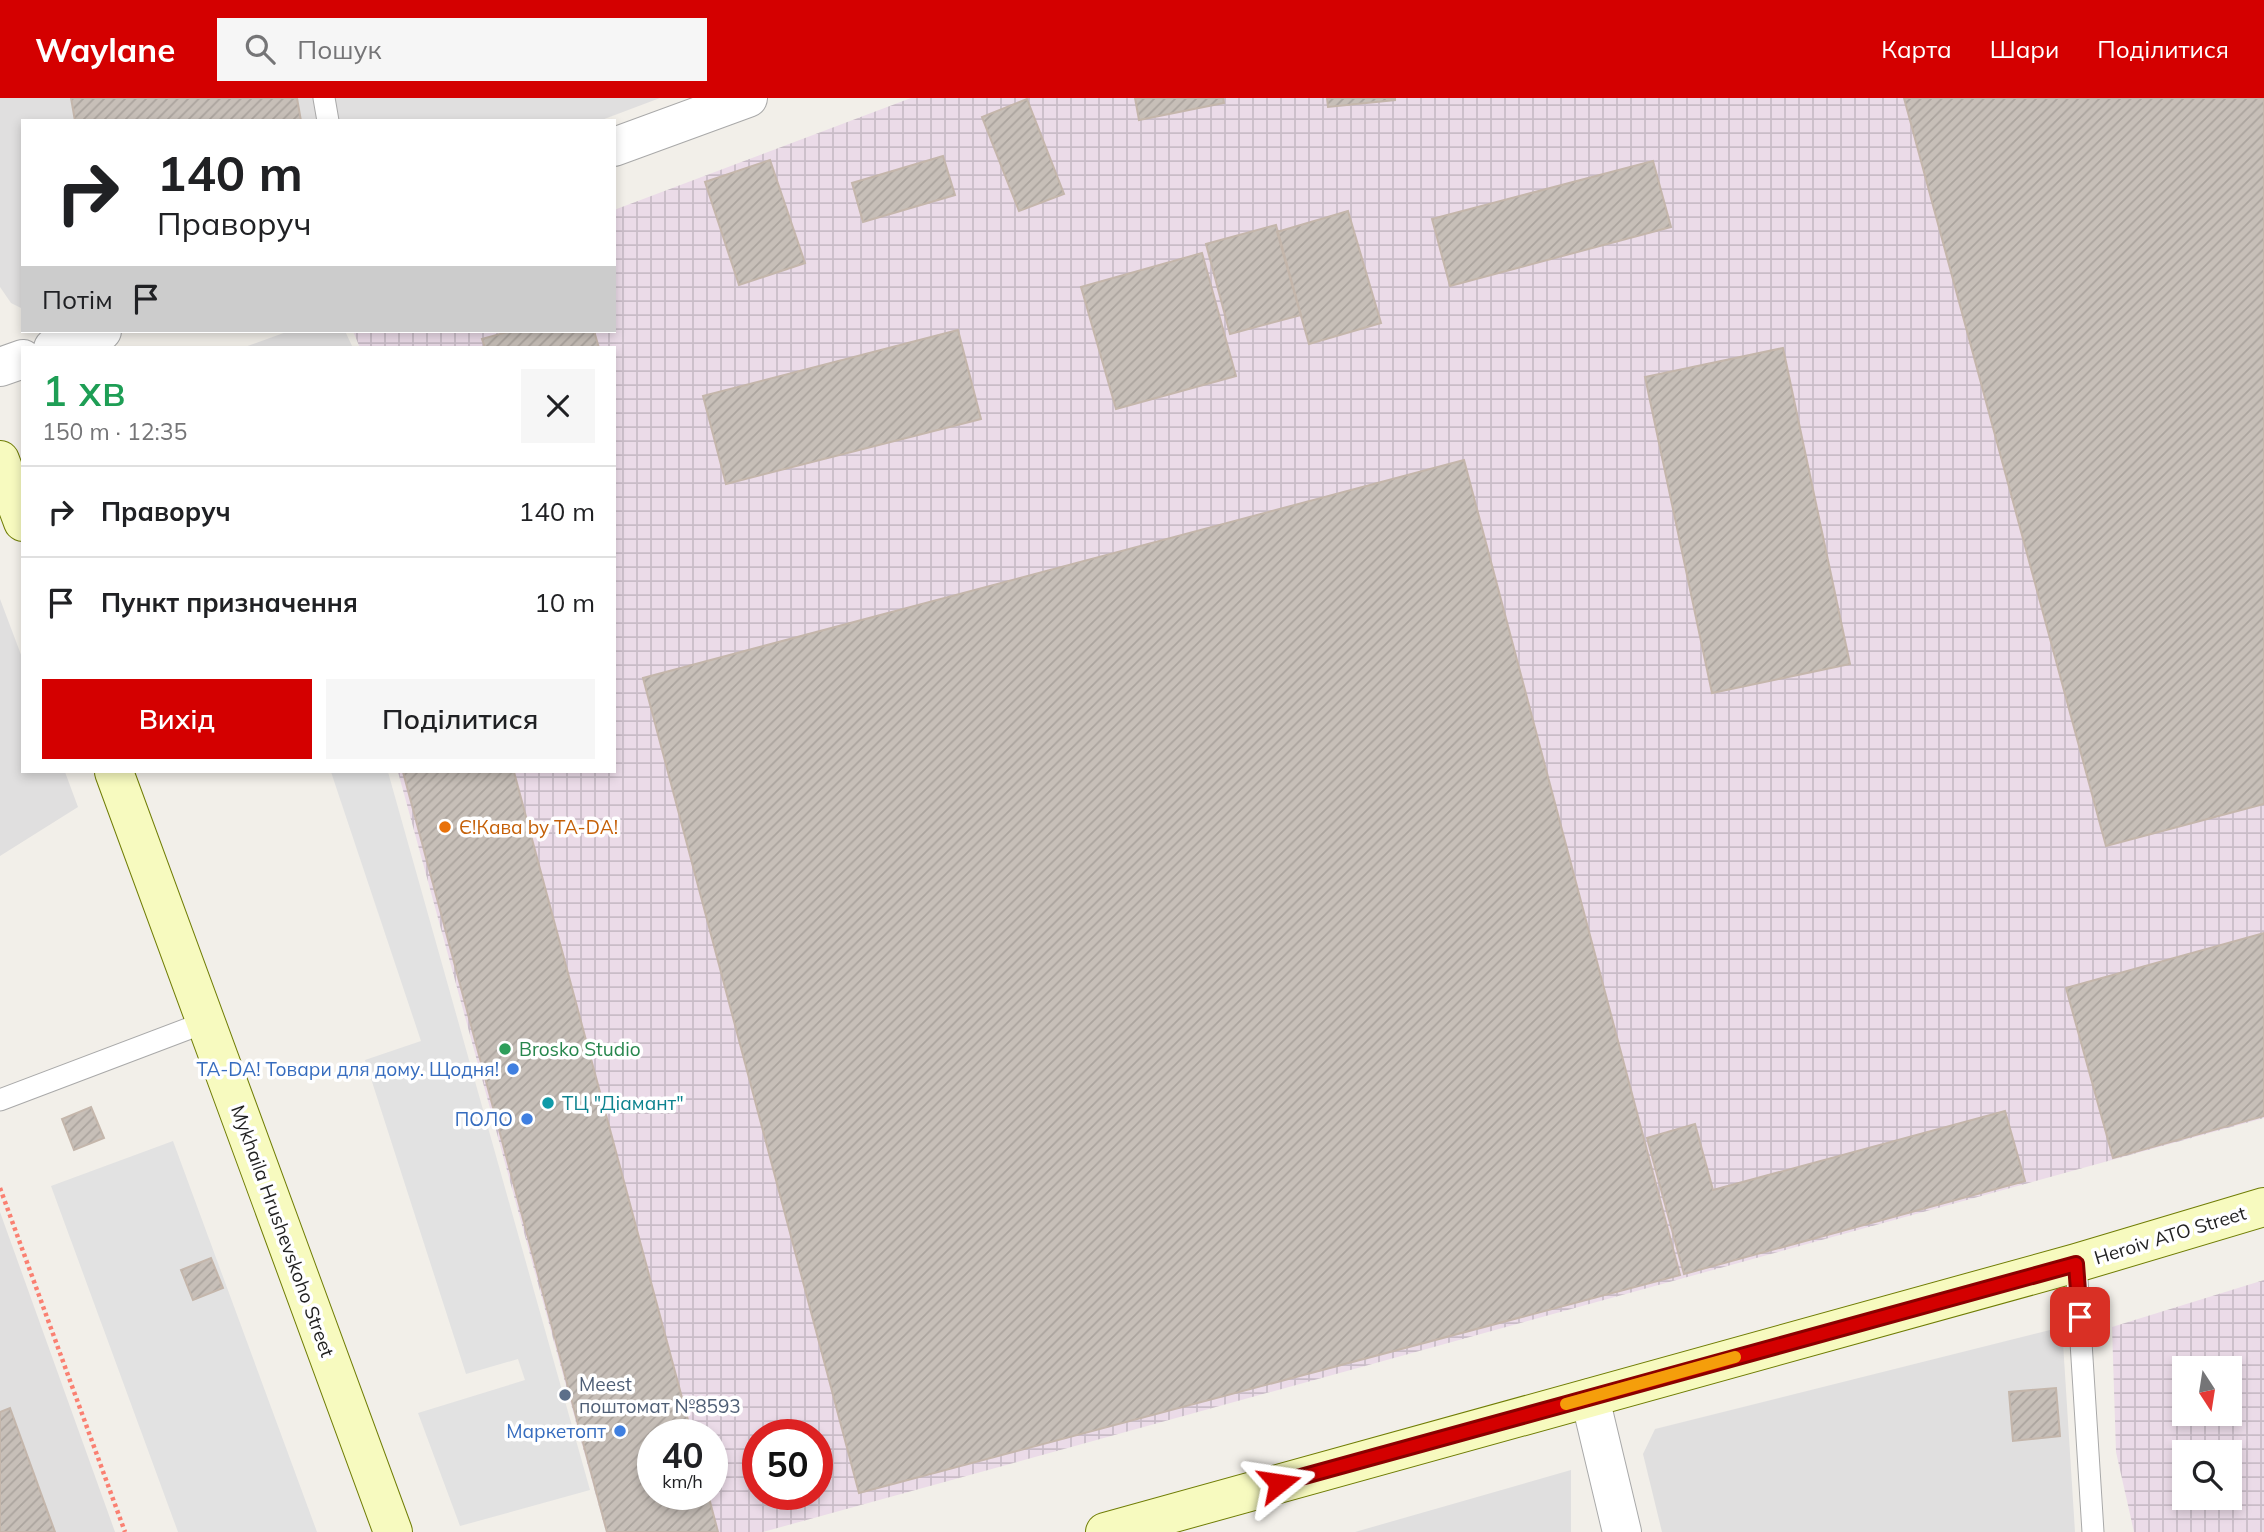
<!DOCTYPE html>
<html lang="uk">
<head>
<meta charset="utf-8">
<style>
  :root { --surface:#fff; --page:#f6f6f6; --text:#202124; --muted:#757577; --line:#e0e0e0; --accent:#d40000 }
  body { margin:0; font-family:Mulish,sans-serif; background:var(--page); color:var(--text); height:100vh; display:flex; flex-direction:column; font-size:26px; white-space:nowrap }
  * { box-sizing:border-box; margin:0 }
  p { font-size:23px; color:var(--muted) }
  .icon { flex:none; width:38px; height:38px; fill:none; stroke:currentColor; stroke-width:2; stroke-linecap:round; stroke-linejoin:round }
  .map { position:relative; flex:1; overflow:hidden }
  .drawer { position:absolute; left:21px; top:248px; width:595px; height:427px; display:flex; flex-direction:column; background:var(--surface); border-radius:0px; box-shadow:0 4px 10px #0003 }
  .drawer>* { flex:none }
  .guide { position:absolute; left:21px; top:21px; width:595px; height:214px; border-radius:0px; box-shadow:0 4px 10px #0003; background:#fff; color:var(--text); overflow:hidden }
  .needle { width:46px; rotate:168deg }
  .controls { position:absolute; left:2172px; top:1258px; display:grid; gap:14px }
  .controls a { display:grid; place-items:center; width:70px; height:70px; border-radius:0px; background:var(--surface); box-shadow:0 4px 10px #0003; font-size:35px }
  .speed { position:absolute; left:637px; top:1321px; display:flex; gap:14px; font-size:35px; font-weight:700; text-align:center }
  .speed>* { display:grid; place-content:center; width:91px; height:91px; border-radius:50%; background:var(--surface); box-shadow:0 4px 10px #0003; line-height:1 }
  .speed small { font-size:18px; font-weight:400 }
  .speed .limit { border:10px solid #d22; background:#fff; color:#111 }
  .pin { position:absolute; display:grid; place-items:center; width:60px; height:60px; color:#fff; margin:-30px; border-radius:14px; box-shadow:0 4px 10px #0006 }
  .me { position:absolute; width:77px; margin:-38px; rotate:75deg; stroke-linejoin:round; filter:drop-shadow(0 0 5px #0008) }
  .turn { display:flex; align-items:center; gap:24px; height:147px; padding:0 21px; font-size:32px }
  .turn .icon { width:91px; height:91px; stroke-width:2.5 }
  .turn b { display:block; font-size:49px; line-height:60px }
  .then { display:flex; align-items:center; height:66px; padding:0 21px; background:#0003; gap:14px; font-size:26px }
  .round { display:grid; place-items:center; flex:none; width:74px; height:74px; border-radius:0px; background:var(--page) }
  .head { display:flex; align-items:center; justify-content:space-between; height:119px; padding:0 21px }
  h1 { font-size:42px; font-weight:600; line-height:52px; color:#1e9e55 }
  .primary-button { display:flex; gap:14px; margin-top:auto; padding:14px 21px }
  .primary-button a { flex:1; height:80px; border-radius:0px; background:var(--accent); color:#fff; font-size:28px; font-weight:600; line-height:80px; text-align:center }
  .primary-button a+a { background:var(--page); color:var(--text) }
  ul { padding:0; list-style:none }
  li { display:flex; align-items:center; gap:21px; height:91px; padding:0 21px; border-top:2px solid var(--line) }
  li div { flex:1 }
  li b { display:block; font-size:26px }
  li em { font-style:normal }
  header { display:flex; align-items:center; gap:42px; box-sizing:border-box; height:98px; padding:0 35px; background:var(--accent); color:#fff }
  header strong { font-size:33px }
  nav { display:flex; gap:38px; margin-inline-start:auto; font-size:24px }
  .search { width:490px; height:63px; background:var(--page); display:flex; align-items:center; gap:18px; box-sizing:border-box; padding:0 24px; border-radius:0px; color:var(--muted); font-size:26px }
  .map>svg:first-child { display:block }
  .residential { fill:#e0dfdf }
  .industrial { fill:url(#industrial-grid); fill-rule:evenodd }
  .parking { fill:#e2e2e2 }
  .building { fill:url(#building-hatch); stroke:#c4b6ab; stroke-width:2 }
  .lines { fill:none; stroke-linecap:round; stroke-linejoin:round }
  .service-casing { stroke:#a9a9a9; stroke-width:23 }
  .minor-casing { stroke:#a9a9a9; stroke-width:40 }
  .secondary-casing { stroke:#707d05; stroke-width:40 }
  .path { stroke:#fa8072; stroke-width:4.5; stroke-dasharray:3.5 3.5; stroke-linecap:butt }
  .service { stroke:#fff; stroke-width:21 }
  .minor { stroke:#fff; stroke-width:38 }
  .secondary { stroke:#f7fabf; stroke-width:38 }
  .route-casing { stroke:#8a0000; stroke-width:18 }
  .route { stroke:#d40000; stroke-width:12 }
  .slow { stroke:#f59e0b; stroke-width:12 }
  .food-dot { fill:#e8710a; stroke:#fff; stroke-width:2.5 }
  .leisure-dot { fill:#2e9e5b; stroke:#fff; stroke-width:2.5 }
  .shop-dot { fill:#3f7fe0; stroke:#fff; stroke-width:2.5 }
  .culture-dot { fill:#0f9aa8; stroke:#fff; stroke-width:2.5 }
  .service-dot { fill:#5c6f8a; stroke:#fff; stroke-width:2.5 }
  .labels { text-anchor:middle; stroke-width:7; stroke-linejoin:round; paint-order:stroke }
  .food-label { font-size:19px; fill:#c56008; stroke:#fff; text-anchor:start }
  .leisure-label { font-size:19px; fill:#27864d; stroke:#fff; text-anchor:start }
  .shop-label { font-size:19px; fill:#366cbe; stroke:#fff; text-anchor:end }
  .culture-label { font-size:19px; fill:#0d838f; stroke:#fff; text-anchor:start }
  .street-label { font-size:19px; fill:#222; stroke:#fff }
  .service-label { font-size:19px; fill:#4e5e75; stroke:#fff; text-anchor:start }
</style>
</head>
<body>
<header>
<strong>Waylane</strong>
<div class="search"><svg class="icon" aria-label="search" viewBox="0 0 24 24"><circle cx="10" cy="10" r="6"/><path d="M15 15l6 6"/></svg>Пошук</div>
<nav><a>Карта</a><a>Шари</a><a>Поділитися</a></nav>
</header>
<div class="map">
<svg width="2264" height="1434" viewBox="0 0 2264 1434">
  <defs>
    <pattern id="industrial-grid" width="8" height="8" patternUnits="userSpaceOnUse" patternTransform="scale(1.75)"><rect width="8" height="8" fill="#ebdbe8"/><path d="M0 4h8M4 0v8" fill="none" stroke="#c9bcc7"/></pattern>
    <pattern id="building-hatch" width="6" height="6" patternUnits="userSpaceOnUse" patternTransform="scale(1.75)"><rect width="6" height="6" fill="#c7bfb8"/><path d="M-1 1l2-2M0 6l6-6M5 7l2-2" fill="none" stroke="#aba49e"/></pattern>
  </defs>
  <rect width="100%" height="100%" fill="#f2efe9"/>
  <!-- residential -->
  <path class="residential" d="M0,0H660L599,23H23V211L11,205L0,189Z
    M289,233H345L353,250H242Z
    M0,501L23,562V674H65L78,709L0,758Z
    M0,1114L115,1434H0Z
    M2062,1229L2075,1434H1662L1643,1356L1655,1331Z
    M1571,1372V1434H1355Z"/>
  <!-- industrial -->
  <path class="industrial" d="M911,0H2264V1020L763,1434H606L398,674H614V250H360L353,233H614V112ZM653,1337H712V1396H653ZM758,1337H817V1396H758Z
    M2264,1182V1434H2134L2116,1354L2112,1229ZM2184,1270H2230V1316H2184ZM2184,1354H2230V1400H2184Z"/>
  <!-- parking -->
  <path class="parking" d="M331,674H388L590,1392L460,1428L418,1315L525,1282L518,1261L466,1276L365,962L421,943Z
    M173,1043L317,1434H178L51,1088Z"/>
  <!-- building -->
  <path class="building" d="M71,0H297L301,23H75Z
    M1135,0H1223L1224,5L1139,22Z
    M1327,0H1395V2L1328,9Z
    M1904,0H2264V706L2106,748Z
    M1027,1L1064,96L1019,113L982,19Z
    M943,58L955,97L863,124L852,85Z
    M770,62L805,165L739,187L705,84Z
    M1653,63L1671,129L1450,188L1432,121Z
    M1348,113L1381,225L1309,246L1277,134Z
    M1276,127L1301,217L1230,236L1206,146Z
    M1202,155L1236,278L1116,311L1081,189Z
    M958,232L981,321L726,386L703,298Z
    M511,233H594L599,250H485L482,241Z
    M1783,250L1850,566L1712,595L1645,279Z
    M1464,362L1680,1177L859,1395L643,580Z
    M403,674H514L692,1337H653V1396H708L718,1434H607Z
    M2264,835V1018L2113,1060L2066,890Z
    M91,1009L104,1040L74,1052L62,1021Z
    M2005,1013L2025,1083L1684,1176L1647,1040L1695,1026L1713,1092Z
    M211,1160L223,1190L193,1202L181,1172Z
    M2056,1290L2060,1338L2013,1343L2009,1294Z
    M10,1310L55,1434H0V1314Z"/>
  <g class="lines">
    <!-- service casing -->
    <g class="service-casing">
      <path id="service" d="M324,0L328,23
        M0,1002L206,924
        M2076,1165L2093,1434"/>
    </g>
    <!-- minor casing -->
    <g class="minor-casing">
      <path id="minor" d="M614,49L748,0
        M53,250L102,233
        M0,269L23,261
        M1590,1300L1622,1434"/>
    </g>
    <!-- secondary casing -->
    <g class="secondary-casing">
      <path id="secondary" d="M0,362L23,424
        M114,674L393,1434
        M1105,1434L2076,1165L2264,1109"/>
    </g>
    <!-- path -->
    <path class="path" d="M0,1090L125,1434"/>
    <!-- service -->
    <use href="#service" class="service"/>
    <!-- minor -->
    <use href="#minor" class="minor"/>
    <!-- secondary -->
    <use href="#secondary" class="secondary"/>
  </g>
  <g class="lines">
    <!-- route casing -->
    <g class="route-casing">
      <path id="route" d="M1279,1385L2076,1166L2080,1219"/>
    </g>
    <!-- route -->
    <use href="#route" class="route"/>
    <!-- slow -->
    <path class="slow" d="M1566,1306L1735,1259"/>
  </g>
  <!-- markers -->
  <circle class="food-dot" cx="445" cy="729" r="7"/>
  <circle class="leisure-dot" cx="505" cy="951" r="7"/>
  <g class="shop-dot">
    <circle cx="513" cy="971" r="7"/>
    <circle cx="527" cy="1021" r="7"/>
    <circle cx="620" cy="1333" r="7"/>
  </g>
  <circle class="culture-dot" cx="548" cy="1005" r="7"/>
  <circle class="service-dot" cx="565" cy="1297" r="7"/>
  <g class="labels">
    <!-- food labels -->
    <g class="food-label">
      <text x="459" y="736">Є!Кава by TA-DA!</text>
    </g>
    <!-- leisure labels -->
    <g class="leisure-label">
      <text x="519" y="958">Brosko Studio</text>
    </g>
    <!-- shop labels -->
    <g class="shop-label">
      <text x="499" y="978">TA-DA! Товари для дому. Щодня!</text>
      <text x="513" y="1028">ПОЛО</text>
      <text x="606" y="1340">Маркетопт</text>
    </g>
    <!-- culture labels -->
    <g class="culture-label">
      <text x="562" y="1012">ТЦ "Діамант"</text>
    </g>
    <!-- street labels -->
    <g class="street-label">
      <text transform="translate(283 1133) rotate(70)" y="7">Mykhaila Hrushevskoho Street</text>
      <text transform="translate(2170 1137) rotate(-17)" y="7">Heroiv ATO Street</text>
    </g>
    <!-- service labels -->
    <g class="service-label">
      <text x="579" y="1293">Meest<tspan x="579" dy="22">поштомат №8593</tspan></text>
    </g>
  </g>
</svg>
<div class="controls">
<a><svg class="needle" viewBox="-14 -14 28 28"><path d="M0-13l5 13h-10z" fill="#e53935"/><path d="M0 13l5-13h-10z" fill="#757577"/></svg></a>
<a><svg class="icon" aria-label="search" viewBox="0 0 24 24"><circle cx="10" cy="10" r="6"/><path d="M15 15l6 6"/></svg></a>
</div>
<div class="speed"><div>40<small>km/h</small></div><div class="limit">50</div></div>
<div class="pin" style="left:2080px;top:1219px;background:#d93025"><svg class="icon" aria-label="arrive" viewBox="0 0 24 24"><path d="M6 21V4h12l-3 4 3 4H6"/></svg></div>
<svg class="me" style="left:1279px;top:1385px" viewBox="-20 -20 40 40"><path d="M0-17L14 15 0 8-14 15z" fill="#d40000" stroke="#fff" stroke-width="4"/></svg>
<div class="guide">
<div class="turn"><svg class="icon" aria-label="right" viewBox="0 0 24 24"><path d="M7 20v-9h11M14 6l5 5-5 5"/></svg><div><b>140 m</b>Праворуч</div></div>
<div class="then">Потім<svg class="icon" aria-label="arrive" viewBox="0 0 24 24"><path d="M6 21V4h12l-3 4 3 4H6"/></svg></div>
</div>
<section class="drawer">
<div class="head"><div><h1>1 хв</h1><p>150 m · 12:35</p></div><a class="round"><svg class="icon" aria-label="close" viewBox="0 0 24 24"><path d="M6 6l12 12M18 6L6 18"/></svg></a></div>
<ul>
<li><svg class="icon" aria-label="right" viewBox="0 0 24 24"><path d="M7 20v-9h11M14 6l5 5-5 5"/></svg><div><b>Праворуч</b></div><em>140 m</em></li>
<li><svg class="icon" aria-label="arrive" viewBox="0 0 24 24"><path d="M6 21V4h12l-3 4 3 4H6"/></svg><div><b>Пункт призначення</b></div><em>10 m</em></li>
</ul>
<div class="primary-button"><a>Вихід</a><a>Поділитися</a></div>
</section>
</div>
</body>
</html>
